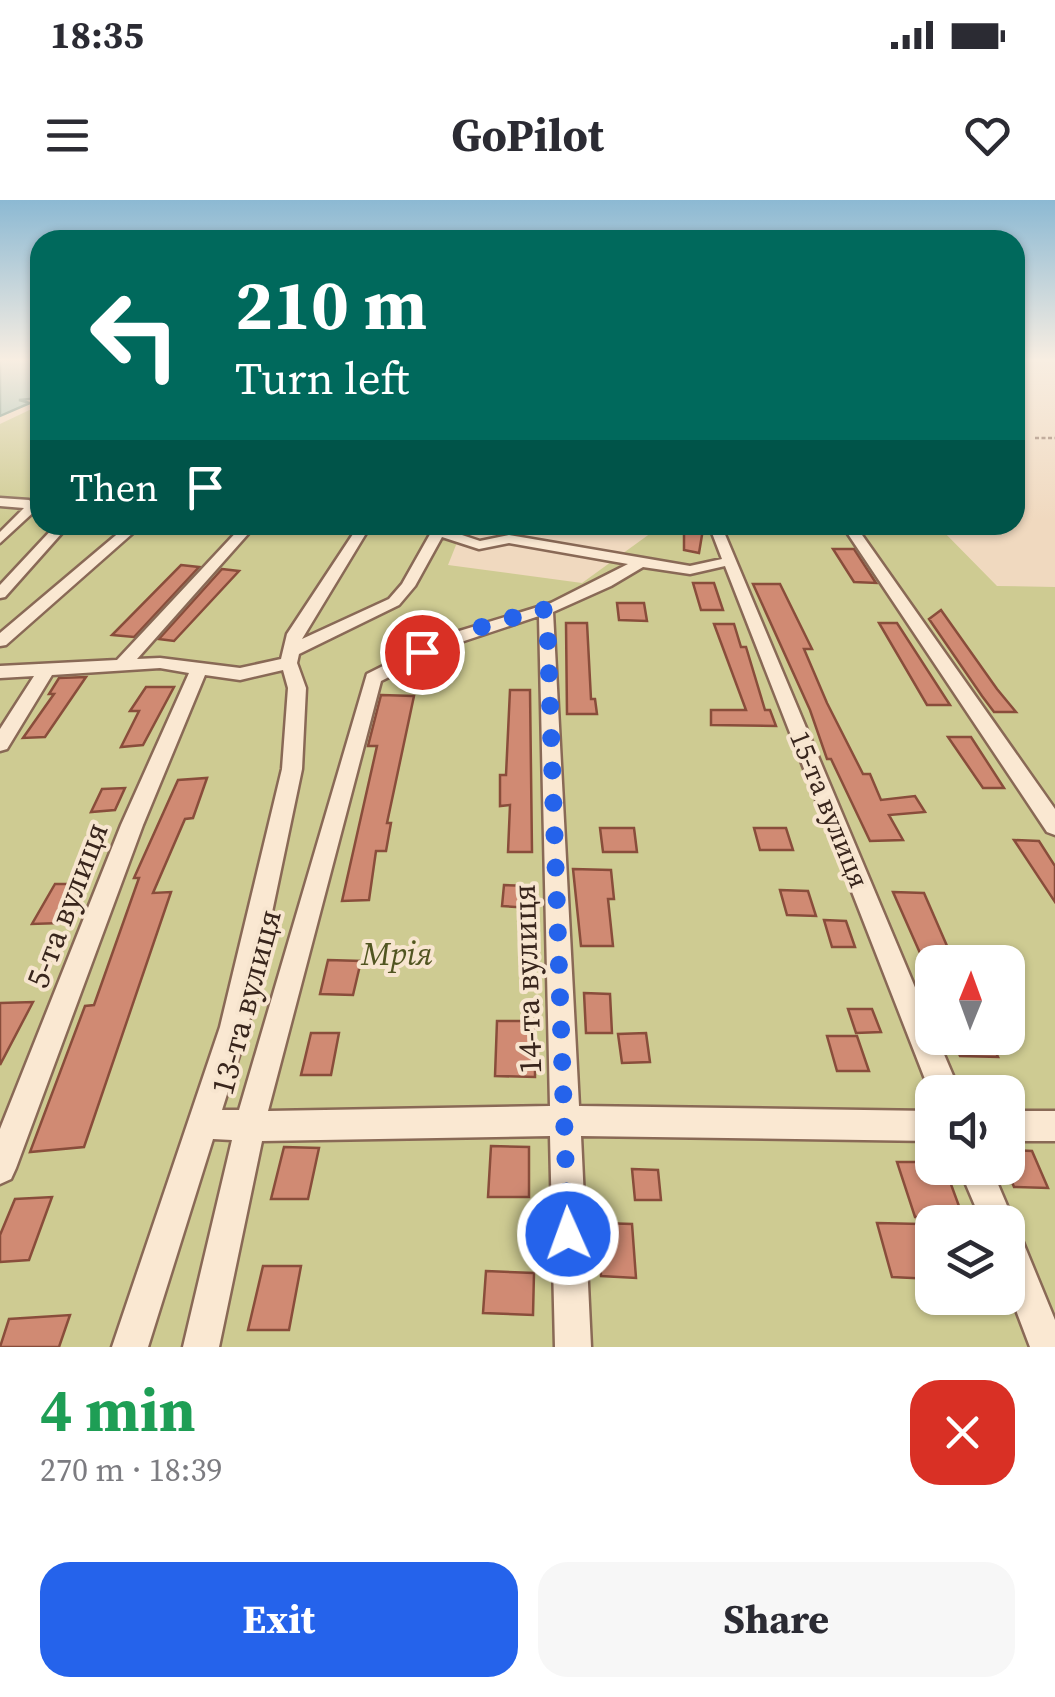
<!DOCTYPE html>
<html lang="en">
<head>
<meta charset="utf-8">
<style>
  :root { --surface:#fff; --page:#f7f7f7; --text:#2b2b33; --muted:#7c7c81; --accent:#2563eb }
  body { margin:0; font-family:"Source Serif 4",serif; background:var(--page); color:var(--text); height:100vh; display:flex; flex-direction:column; font-size:38px; white-space:nowrap }
  * { box-sizing:border-box; margin:0 }
  p { font-size:32px; color:var(--muted) }
  .icon { flex:none; width:55px; height:55px; fill:none; stroke:currentColor; stroke-width:2; stroke-linecap:round; stroke-linejoin:round }
  .map { position:relative; height:1147px; overflow:hidden }
  .side { display:flex; flex-direction:column; background:var(--surface); flex:1 }
  .side>* { flex:none }
  .hud { position:absolute; left:30px; top:30px; width:995px; height:305px; border-radius:30px; box-shadow:0 2px 8px #0004; background:#00695c; color:#fff; overflow:hidden }
  .needle { width:65px; rotate:1deg }
  .buttons { position:absolute; left:915px; top:745px; display:grid; gap:20px }
  .buttons a { display:grid; place-items:center; width:110px; height:110px; border-radius:20px; background:var(--surface); box-shadow:0 2px 8px #0004; font-size:50px }
  .pin { position:absolute; display:grid; place-items:center; width:85px; height:85px; color:#fff; margin:-42px; border:5px solid #fff; border-radius:50%; box-shadow:0 2px 10px #0007 }
  .me { position:absolute; width:110px; margin:-55px; rotate:358deg; stroke-linejoin:round; filter:drop-shadow(0 0 8px #0008) }
  .turn { display:flex; align-items:center; gap:35px; height:210px; padding:0 40px; font-size:45px }
  .turn .icon { width:130px; height:130px; stroke-width:2.5 }
  .turn b { display:block; font-size:70px; line-height:85px }
  .then { display:flex; align-items:center; height:95px; padding:0 40px; background:#0003; gap:20px; font-size:38px }
  .round { display:grid; place-items:center; flex:none; width:105px; height:105px; border-radius:30px; background:var(--page) }
  .head { display:flex; align-items:center; justify-content:space-between; height:170px; padding:0 40px }
  h1 { font-size:60px; font-weight:700; line-height:75px; color:#1e9e55 }
  .button { display:flex; gap:20px; margin-top:auto; padding:20px 40px }
  .button a { flex:1; height:115px; border-radius:30px; background:var(--accent); color:#fff; font-size:40px; font-weight:700; line-height:115px; text-align:center }
  .button a+a { background:var(--page); color:var(--text) }
  .status { display:flex; justify-content:space-between; align-items:center; height:70px; padding:0 50px; background:var(--surface); direction:ltr }
  .status svg { height:28px; fill:currentColor }
  header { display:flex; justify-content:space-between; align-items:center; height:130px; padding:0 40px; background:var(--surface); font-size:45px; font-weight:700 }
  .map>svg:first-child { display:block }
  .green { fill:#cecb92; fill-rule:evenodd }
  .water { fill:#a2c1b3; stroke:#698f80; stroke-width:2.5 }
  .building { fill:#d08a73; stroke:#894d3b; stroke-width:2.5 }
  .lines { fill:none; stroke-linecap:round; stroke-linejoin:round }
  .minor-casing { stroke:#896956; stroke-width:5 }
  .path { stroke:#896956; stroke-width:2.5; stroke-dasharray:4 2.5; stroke-linecap:butt }
  .minor { fill:#fae8d2; fill-rule:evenodd }
  .route { stroke:#2563eb; stroke-width:18; stroke-dasharray:0 32.4 }
  .labels { text-anchor:middle; stroke-width:8; stroke-linejoin:round; paint-order:stroke }
  .street-label { font-size:28px; fill:#38251c; stroke:#f7e5cf }
  .near-street-label { font-size:32px; fill:#38251c; stroke:#f7e5cf }
  .near-park-label { font-size:32px; font-style:italic; fill:#515521; stroke:#f7e5cf }
</style>
</head>
<body>
<div class="status"><b>18:35</b><svg viewBox="0 0 49 12"><path d="M0 12V9h3v3zM5 12V6h3v6zM10 12V3h3v9zM15 12V0h3v12zM26 1h20v11H26zM47 4h2v5h-2z"/></svg></div>
<header><svg class="icon" aria-label="menu" viewBox="0 0 24 24"><path d="M4 6h16M4 12h16M4 18h16"/></svg>GoPilot<svg class="icon" aria-label="heart" viewBox="0 0 24 24"><path d="M12 20l-8-8c-3-5 5-10 8-4 3-6 11-1 8 4z"/></svg></header>
<div class="map">
<svg width="1055" height="1147" viewBox="0 0 1055 1147">
  <rect width="100%" height="100%" fill="#f0d9bf"/>
  <!-- green -->
  <path class="green" d="M40,205V325H464L448,365L582,383L662,325H937L997,386L1055,387V1147H0V224ZM932,762H1008V838H932ZM932,892H1008V968H932ZM932,1022H1008V1098H932Z"/>
  <!-- water -->
  <path class="water" d="M0,159H40V198L19,200L30,203L0,216Z"/>
  <!-- building -->
  <path class="building" d="M684,327L703,329L699,353L684,350Z
    M833,349H854L876,383L854,382Z
    M181,365L199,367L134,437L112,435Z
    M222,369L239,371L174,441L159,439Z
    M693,383H714L723,410H701Z
    M753,384H780L812,449H804L827,503L863,574H870L881,600L915,596L925,612L889,615L903,640L870,641L831,559H827L810,510Z
    M617,403H644L647,421L619,420Z
    M941,410L997,489L1016,512H994L982,496L929,419Z
    M566,423H587L591,499H595L597,514H567Z
    M879,423H897L950,505H927Z
    M714,424H734L741,447H746L765,510H770L776,526L711,525V510H746Z
    M86,477L45,537L23,538L54,494H49L59,478Z
    M146,487H174L143,545L121,547L139,511H130Z
    M510,490H530L532,652H508L510,605L500,606V575H506Z
    M381,495L414,496L387,623H391L386,651H376L369,700L342,701L377,546H368Z
    M948,537H971L1004,588H983Z
    M207,578L193,618L185,619L153,693L171,692L84,947L30,952L85,806L94,805L139,678H134L178,580Z
    M125,588L115,610L91,612L102,589Z
    M600,628H634L637,652H603Z
    M754,628H786L793,650H760Z
    M1014,640L1039,641L1055,666V702Z
    M573,669L611,670L614,699H608L613,746H581Z
    M55,684H83L61,723L32,724Z
    M504,685L531,686L530,708L502,706Z
    M780,690L808,691L816,716L787,715Z
    M893,692L924,693L954,762H924Z
    M824,720L846,721L855,747H832Z
    M328,760L361,761L353,795L320,794Z
    M584,793L610,794L612,833H586Z
    M33,802L0,865V803Z
    M848,809H872L881,832L856,833Z
    M497,821H535V877L495,876Z
    M311,833H339L331,875H301Z
    M646,833L650,862L622,863L618,834Z
    M827,836H857L869,871H837Z
    M952,838H989L998,857L960,856Z
    M491,946L529,947V997H488Z
    M284,947L319,948L308,999H271Z
    M1008,950L1032,951L1048,988L1014,987L1008,972Z
    M897,962H932V968H945L963,1017H915Z
    M632,969L658,970L661,1000H635Z
    M52,997L29,1060L0,1062V1035L15,999Z
    M599,1023L632,1024L636,1078L601,1076Z
    M877,1023L920,1024L932,1063V1079L892,1077Z
    M263,1066H301L289,1130H248Z
    M486,1071L534,1073L533,1115L483,1113Z
    M70,1115L59,1147H0L9,1119Z"/>
  <g class="lines">
    <!-- minor casing -->
    <g class="minor-casing">
      <path id="minor" d="M0,298L29,300L38,308L0,343V332L24,308L0,306Z
        M56,325H69L5,397L0,398V385Z
        M128,325H142L6,445L0,446V433Z
        M243,325H256L137,459L160,458L240,468L281,459L287,434L359,325H371L302,439L389,399L402,384L433,329L496,325L490,329L456,333L480,341L509,335L690,366L722,359L709,325H721L932,828V838H937L960,892H932V897L725,366L690,374L643,367L611,386L553,412L579,906L932,911V941L581,936L591,1147H555L550,936L262,941L219,1147H183L232,940L213,939L148,1147H112L220,827L282,569L288,488L283,470L240,480L205,475L143,625L16,968L11,979L0,984V929L121,625L189,473L160,468L52,475L7,549L0,551V529L34,476L0,478V466L117,460ZM442,337L479,349L509,343L628,364L551,403L443,436L367,474L239,910H222L248,827L302,569L306,488L297,463L299,454L399,405L415,386ZM539,416L550,906L268,911L381,481L455,444Z
        M842,325H855L1055,609V635L1047,632Z
        M1008,911H1055V941H1008Z
        M959,968H991L1014,1022L1011,1031L1020,1035L1055,1120V1147H1030L1008,1089V1022H982Z"/>
    </g>
    <!-- path -->
    <path class="path" d="M1035,238H1055"/>
    <!-- minor -->
    <use href="#minor" class="minor"/>
  </g>
  <!-- sky -->
  <linearGradient id="sky" x2="0" y2="1"><stop stop-color="#8cb9d3"/><stop offset="0.5" stop-color="#f8eee2"/><stop offset="1" stop-color="#f8eee2" stop-opacity="0"/></linearGradient>
  <rect width="1055" height="320" fill="url(#sky)"/>
  <g class="lines">
    <!-- route -->
    <path class="route" d="M422,452L484,426L543,409L547,414L568,1034"/>
  </g>
  <g class="labels">
    <!-- street labels -->
    <g class="street-label">
      <text transform="translate(830 609) rotate(68)" y="10">15-та вулиця</text>
    </g>
    <!-- near-street labels -->
    <g class="near-street-label">
      <text transform="translate(67 705) rotate(-69)" y="11">5-та вулиця</text>
      <text transform="translate(527 779) rotate(-92)" y="11">14-та вулиця</text>
      <text transform="translate(246 802) rotate(-75)" y="11">13-та вулиця</text>
    </g>
    <!-- near-park labels -->
    <g class="near-park-label">
      <text x="397" y="765">Мрія</text>
    </g>
  </g>
</svg>
<div class="buttons">
<a><svg class="needle" viewBox="-14 -14 28 28"><path d="M0-13l5 13h-10z" fill="#e53935"/><path d="M0 13l5-13h-10z" fill="#7c7c81"/></svg></a>
<a><svg class="icon" aria-label="sound" viewBox="0 0 24 24"><path d="M4 9h4l5-4v14l-5-4H4zM17 9q2 3 0 6"/></svg></a>
<a><svg class="icon" aria-label="layers" viewBox="0 0 24 24"><path d="M12 4l9 5-9 5-9-5zM3 14l9 5 9-5"/></svg></a>
</div>
<div class="pin" style="left:422px;top:452px;background:#d93025"><svg class="icon" aria-label="arrive" viewBox="0 0 24 24"><path d="M6 21V4h12l-3 4 3 4H6"/></svg></div>
<svg class="me" style="left:568px;top:1034px" viewBox="-20 -20 40 40"><circle r="17" fill="#2563eb" stroke="#fff" stroke-width="3"/><path d="M0-11L8 9 0 5-8 9z" fill="#fff"/></svg>
<div class="hud">
<div class="turn"><svg class="icon" aria-label="left" viewBox="0 0 24 24"><path d="M17 20v-9H6M10 6l-5 5 5 5"/></svg><div><b>210 m</b>Turn left</div></div>
<div class="then">Then<svg class="icon" aria-label="arrive" viewBox="0 0 24 24"><path d="M6 21V4h12l-3 4 3 4H6"/></svg></div>
</div>
</div>
<section class="side">
<div class="head"><div><h1>4 min</h1><p>270 m · 18:39</p></div><a class="round" style="background:#d93025;color:#fff"><svg class="icon" aria-label="close" viewBox="0 0 24 24"><path d="M6 6l12 12M18 6L6 18"/></svg></a></div>
<div class="button"><a>Exit</a><a>Share</a></div>
</section>
</body>
</html>
